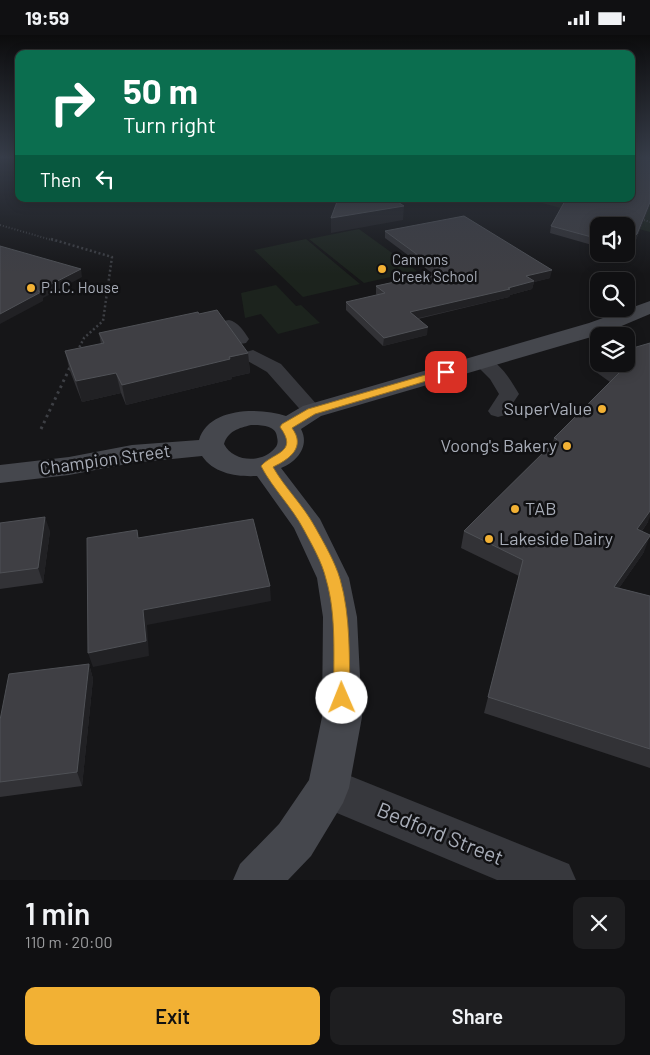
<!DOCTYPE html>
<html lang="en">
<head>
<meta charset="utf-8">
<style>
  :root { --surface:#101012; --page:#1e1e20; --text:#f1f3f6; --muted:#9c9d9f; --line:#303032; --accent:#f2b134 }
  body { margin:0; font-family:Barlow,sans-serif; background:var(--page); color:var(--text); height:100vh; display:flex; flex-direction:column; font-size:19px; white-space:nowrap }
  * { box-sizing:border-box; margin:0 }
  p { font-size:16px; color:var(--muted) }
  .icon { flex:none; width:28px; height:28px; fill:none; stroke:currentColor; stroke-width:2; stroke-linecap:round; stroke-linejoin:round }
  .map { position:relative; height:845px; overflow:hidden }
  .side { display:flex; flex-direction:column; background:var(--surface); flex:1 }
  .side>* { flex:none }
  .hud { position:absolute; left:15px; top:15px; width:620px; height:152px; border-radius:10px; box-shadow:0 2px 12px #0003,0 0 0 1px var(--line); background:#0b6e4f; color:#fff; overflow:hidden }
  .fabs { position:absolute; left:590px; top:182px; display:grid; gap:10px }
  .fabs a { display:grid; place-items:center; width:45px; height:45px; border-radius:10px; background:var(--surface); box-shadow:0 2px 12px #0003,0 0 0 1px var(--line); font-size:25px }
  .pin { position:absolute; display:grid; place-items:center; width:42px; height:42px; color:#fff; margin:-21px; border-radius:10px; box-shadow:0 2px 8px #0006 }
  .me { position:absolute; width:55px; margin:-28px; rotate:359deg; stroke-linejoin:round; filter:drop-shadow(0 0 4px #0008) }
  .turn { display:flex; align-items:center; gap:18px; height:105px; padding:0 25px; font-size:22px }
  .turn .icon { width:65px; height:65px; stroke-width:2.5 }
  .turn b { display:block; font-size:35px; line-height:42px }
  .then { display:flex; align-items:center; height:48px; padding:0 25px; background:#0003; gap:10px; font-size:19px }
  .round { display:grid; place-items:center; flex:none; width:52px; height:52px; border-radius:10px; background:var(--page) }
  .summary { display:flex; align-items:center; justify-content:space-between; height:85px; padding:0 25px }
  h1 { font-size:30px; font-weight:600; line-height:38px }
  .primary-button { display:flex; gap:10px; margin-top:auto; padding:10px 25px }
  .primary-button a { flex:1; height:58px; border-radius:10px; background:var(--accent); color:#111; font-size:20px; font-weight:600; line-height:58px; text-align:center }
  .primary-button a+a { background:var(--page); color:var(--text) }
  .status { display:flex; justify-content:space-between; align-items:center; height:35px; padding:0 25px; background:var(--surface); direction:ltr }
  .status svg { height:14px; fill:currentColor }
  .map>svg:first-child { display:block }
  .green { fill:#1c231d }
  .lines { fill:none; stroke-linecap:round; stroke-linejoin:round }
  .path-far2 { stroke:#3d3f44; stroke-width:2; stroke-dasharray:1 2; stroke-linecap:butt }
  .path-far1 { stroke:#3d3f44; stroke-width:2.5; stroke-dasharray:2 2.5; stroke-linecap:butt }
  .path { stroke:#3d3f44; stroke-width:3; stroke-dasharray:2.5 4; stroke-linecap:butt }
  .service { fill:#37383d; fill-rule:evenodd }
  .tertiary { fill:#37383d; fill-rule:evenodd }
  .secondary { fill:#45474d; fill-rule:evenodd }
  .wall { fill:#323236 }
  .shaded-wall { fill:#212124 }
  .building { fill:#3f3f44; stroke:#4f5156 }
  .route { fill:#f2b134; stroke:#9d7322 }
  .poi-dot { fill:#f2b134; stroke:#111113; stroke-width:2 }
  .labels { text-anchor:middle; stroke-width:5; stroke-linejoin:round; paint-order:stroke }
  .far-poi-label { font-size:15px; fill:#a8adb8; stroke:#111113; text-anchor:start }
  .poi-label { font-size:18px; fill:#a8adb8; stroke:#111113; text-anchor:end }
  .street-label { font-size:18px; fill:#a8adb8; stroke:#111113 }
  .near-street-label { font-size:21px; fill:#a8adb8; stroke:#111113 }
</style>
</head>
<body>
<div class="status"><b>19:59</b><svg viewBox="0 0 49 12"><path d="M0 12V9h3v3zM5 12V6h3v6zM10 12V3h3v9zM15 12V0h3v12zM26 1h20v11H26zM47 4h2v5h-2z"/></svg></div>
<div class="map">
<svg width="650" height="845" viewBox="0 0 650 845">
  <rect width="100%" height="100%" fill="#161618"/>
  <!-- green -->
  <path class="green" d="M650,163V197L527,164Z
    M359,194L417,236L364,248L309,204Z
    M306,204L360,249L303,262L254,215Z
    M276,250L296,271L301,270L320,288L278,299L261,279L245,283L241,258Z"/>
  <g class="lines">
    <!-- path-far2 -->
    <path class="path-far2" d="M641,184L650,187
      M0,190L55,206"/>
    <!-- path-far1 -->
    <path class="path-far1" d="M51,204L112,222L103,286L84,303L79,313"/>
    <!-- path -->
    <path class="path" d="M77,317L80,312
      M41,394L71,330"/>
    <!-- service -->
    <path class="service" d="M229,285C238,287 244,296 249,304L246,308C232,311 227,301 220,290L223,286Z
      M253,315L281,329L319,372L322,376L319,380L312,382L305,380L267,337L246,325L244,321L246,317Z
      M481,320C499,325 510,344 519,359L505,380L498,382L491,380L488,376L499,359L490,344L472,326L474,322Z"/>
    <!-- tertiary -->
    <path class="tertiary" d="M328,732L569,829L576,845H497L313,768L307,753L313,738Z"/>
    <!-- secondary -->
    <path class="secondary" d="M650,266V279L605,298L321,381L301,394C310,411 297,427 281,433L320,484L349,543L357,582L362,682L349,753L343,768L311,821L288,845H233L240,829L279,789L309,745L322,682L323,582L317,543L294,493L257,441C238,442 214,439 202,421L132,428L69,440L0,448V430L69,422L132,410L199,405C208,372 260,372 286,381L303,371L589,288ZM251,390C261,390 276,390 277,402C278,406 278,410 275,413C262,429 233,427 224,409C228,396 239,393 251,390Z"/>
  </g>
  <!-- wall -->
  <path class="wall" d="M631,121H650V170L635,207L626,213V191H599V212L550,198L551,191L566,164H631Z
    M385,196L550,243L534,247L532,254L510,260L509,262L418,284L427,300L383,311L346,275V267L377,260L376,259V251L432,238L385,203Z
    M199,279L248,318L250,338L232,342V344L126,370L121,358L82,367L70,336L65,316L101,309L99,298Z
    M599,328V329H626L648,487L642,496L644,517L619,553L650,561V733L484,678L519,541L461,513L464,496L553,408L554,403L610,347L596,337Z
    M0,488L50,496L43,548L0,554Z
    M89,629L93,644L82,751L0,762V685Z"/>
  <!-- shaded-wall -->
  <path class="shaded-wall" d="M650,167V170L635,207L626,213V207Z
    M404,171L403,185L331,198V183Z
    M81,234L82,242L43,263V266L0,289V279L38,256Z
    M552,235L550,243L534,247L532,254L510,260L509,262L410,285V277L508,253L526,241Z
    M428,292L427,300L383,311L384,303Z
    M248,318L250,338L232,342V344L126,370L122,350Z
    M116,338L121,358L82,367L76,346Z
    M650,471V482L648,487L631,511L637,494Z
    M45,482L50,496L43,548L38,533Z
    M650,501L644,517L608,569L614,552Z
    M270,551L271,566L147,590L149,621L93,632L88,618L143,575Z
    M89,629L93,644L82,751L77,737Z"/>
  <!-- building -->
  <path class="building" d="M631,121H650V167L637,199L626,207V191H599V204L551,191L566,164H631Z
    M338,164H393L404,171L331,183Z
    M464,181L552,235L526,241L534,246L508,253L510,254L410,277L428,292L384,303L346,267L385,258L376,251L441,237L385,196Z
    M0,211L81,234L38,256L41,257L0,279Z
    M217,275L248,318L229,322L230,324L122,350L116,338L76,346L65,316L104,308L99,298L198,277L199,279Z
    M650,308V476L637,494L650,500V501L614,552L650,561V714L488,662L523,525L464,496L557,404L554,403L621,336L610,329H626V315Z
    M45,482L38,533L0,538V488Z
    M253,484L270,551L143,575L146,606L88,618L87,503L137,495L138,503Z
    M89,629L77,737L0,747V685L9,639Z"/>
  <!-- sky -->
  <linearGradient id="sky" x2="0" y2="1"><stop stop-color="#0c0c0d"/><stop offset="0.51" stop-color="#363c48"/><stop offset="1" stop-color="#363c48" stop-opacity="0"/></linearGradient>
  <rect width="650" height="239" fill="url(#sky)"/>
  <!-- route -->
  <path class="route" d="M446,334L451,337L450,339L315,379L292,393C306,412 290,424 273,432C285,453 303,470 315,492C324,508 335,527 340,544C351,582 349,624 350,663L348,668L342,670L336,668L334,663C333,624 337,581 326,544C322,527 312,510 304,495C292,472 273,454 261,431C273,417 299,418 280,392L282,389L308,374Z"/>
  <!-- markers -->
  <g class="poi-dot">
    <circle cx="382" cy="234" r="5"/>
    <circle cx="31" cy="253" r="5"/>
    <circle cx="602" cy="374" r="5"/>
    <circle cx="567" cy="411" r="5"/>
    <circle cx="515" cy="474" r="5"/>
    <circle cx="489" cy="504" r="5"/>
  </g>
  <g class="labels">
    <!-- far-poi labels -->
    <g class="far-poi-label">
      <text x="392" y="230">Cannons<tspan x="392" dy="17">Creek School</tspan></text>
      <text x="41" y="258">P.I.C. House</text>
    </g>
    <!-- poi labels -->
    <g class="poi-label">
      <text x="592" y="380">SuperValue</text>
      <text x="557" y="417">Voong's Bakery</text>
      <text x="525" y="480" text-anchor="start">TAB</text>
      <text x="499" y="510" text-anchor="start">Lakeside Dairy</text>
    </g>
    <!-- street labels -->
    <g class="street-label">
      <text transform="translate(105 425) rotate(-8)" y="6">Champion Street</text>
    </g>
    <!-- near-street labels -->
    <g class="near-street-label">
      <text transform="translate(440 799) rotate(22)" y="7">Bedford Street</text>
    </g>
  </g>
</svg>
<div class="fabs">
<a><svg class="icon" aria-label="sound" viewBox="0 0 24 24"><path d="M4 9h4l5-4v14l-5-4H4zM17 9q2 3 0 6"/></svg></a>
<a><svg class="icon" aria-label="search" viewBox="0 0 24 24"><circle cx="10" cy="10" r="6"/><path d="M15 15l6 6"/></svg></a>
<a><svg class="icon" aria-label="layers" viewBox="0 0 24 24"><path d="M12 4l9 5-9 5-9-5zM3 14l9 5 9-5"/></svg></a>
</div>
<div class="pin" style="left:446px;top:337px;background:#d93025"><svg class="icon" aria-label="arrive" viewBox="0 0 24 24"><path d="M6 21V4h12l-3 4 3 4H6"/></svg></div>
<svg class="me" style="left:342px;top:663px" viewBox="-20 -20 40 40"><circle r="19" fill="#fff"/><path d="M0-13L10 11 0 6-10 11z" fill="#f2b134"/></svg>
<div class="hud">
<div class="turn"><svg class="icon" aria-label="right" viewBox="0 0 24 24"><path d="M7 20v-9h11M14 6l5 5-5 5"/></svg><div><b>50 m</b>Turn right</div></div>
<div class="then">Then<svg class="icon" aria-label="left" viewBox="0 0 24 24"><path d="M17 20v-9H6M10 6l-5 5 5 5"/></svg></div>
</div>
</div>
<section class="side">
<div class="summary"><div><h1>1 min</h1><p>110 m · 20:00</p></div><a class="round"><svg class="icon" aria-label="close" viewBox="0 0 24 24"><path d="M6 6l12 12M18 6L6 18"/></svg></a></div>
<div class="primary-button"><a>Exit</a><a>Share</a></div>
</section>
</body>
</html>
